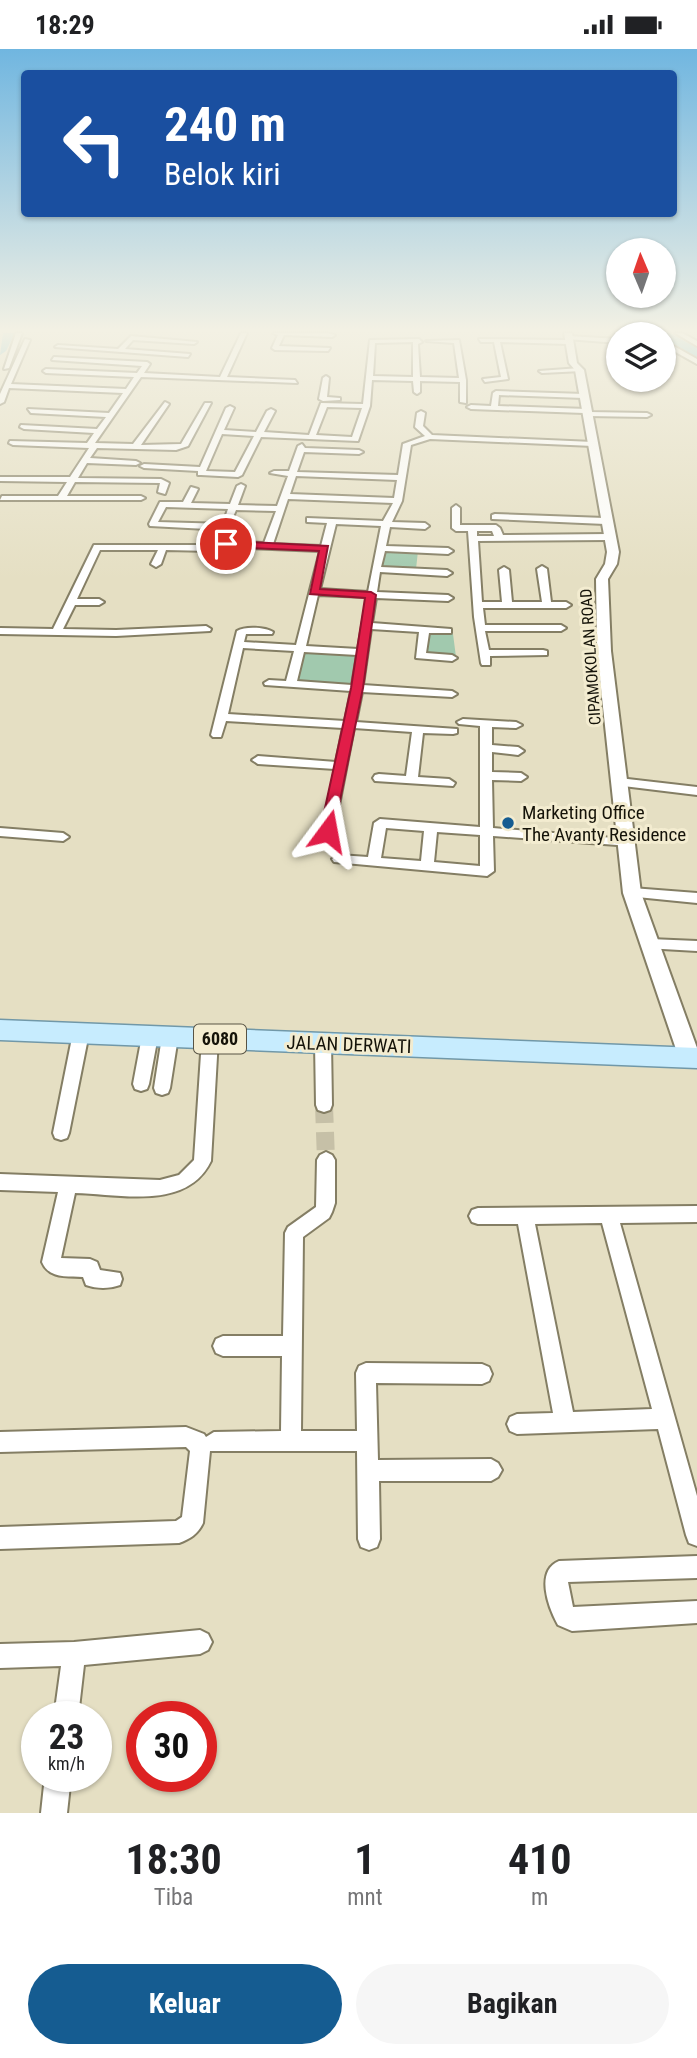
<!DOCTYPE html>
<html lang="id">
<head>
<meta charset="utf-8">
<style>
  :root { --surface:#fff; --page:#f6f6f6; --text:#202124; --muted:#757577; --accent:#155c91 }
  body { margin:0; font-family:"Roboto Condensed",sans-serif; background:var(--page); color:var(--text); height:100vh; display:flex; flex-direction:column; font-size:26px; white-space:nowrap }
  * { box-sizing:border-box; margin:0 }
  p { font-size:23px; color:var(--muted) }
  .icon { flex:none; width:38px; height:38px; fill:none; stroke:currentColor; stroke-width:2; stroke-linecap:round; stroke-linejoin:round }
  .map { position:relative; height:1764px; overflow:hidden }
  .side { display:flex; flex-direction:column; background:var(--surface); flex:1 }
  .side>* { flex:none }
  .banner { position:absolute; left:21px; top:21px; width:656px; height:147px; border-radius:7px; box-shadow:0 2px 5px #0004; background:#1a4fa0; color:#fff; overflow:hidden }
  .needle { width:46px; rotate:358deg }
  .tools { position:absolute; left:606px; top:189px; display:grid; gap:14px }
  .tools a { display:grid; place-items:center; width:70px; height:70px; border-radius:50%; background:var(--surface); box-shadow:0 2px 5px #0004; font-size:35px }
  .speed { position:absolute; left:21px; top:1652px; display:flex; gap:14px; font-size:35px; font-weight:700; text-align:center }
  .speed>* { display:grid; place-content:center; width:91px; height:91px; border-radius:50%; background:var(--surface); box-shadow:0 2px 5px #0004; line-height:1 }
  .speed small { font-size:18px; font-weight:400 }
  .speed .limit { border:10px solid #d22; background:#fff; color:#111 }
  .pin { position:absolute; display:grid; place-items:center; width:60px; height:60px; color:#fff; margin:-30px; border:4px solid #fff; border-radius:50%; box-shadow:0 2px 7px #0007 }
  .me { position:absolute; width:77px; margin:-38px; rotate:13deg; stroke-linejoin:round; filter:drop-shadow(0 0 5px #0008) }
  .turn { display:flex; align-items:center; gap:24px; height:147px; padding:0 28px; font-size:32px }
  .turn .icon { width:91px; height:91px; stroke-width:2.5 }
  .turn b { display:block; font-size:49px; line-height:60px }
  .eta { display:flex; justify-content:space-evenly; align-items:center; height:119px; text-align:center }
  .eta b { font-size:42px; font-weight:700; line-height:49px }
  .action { display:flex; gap:14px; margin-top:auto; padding:14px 28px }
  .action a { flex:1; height:80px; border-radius:42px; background:var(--accent); color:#fff; font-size:28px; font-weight:700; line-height:80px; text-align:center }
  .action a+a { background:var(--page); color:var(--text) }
  .status { display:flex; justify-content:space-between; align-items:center; height:49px; padding:0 35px; background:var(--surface); direction:ltr }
  .status svg { height:19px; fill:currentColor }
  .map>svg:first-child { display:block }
  .green { fill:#a1c9ae }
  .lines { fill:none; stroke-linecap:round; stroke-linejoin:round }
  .river { fill:#5cb8d4; fill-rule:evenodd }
  .minor-tunnel { stroke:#c6c0a7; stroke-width:18; stroke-dasharray:18 9; stroke-linecap:butt }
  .minor-casing { stroke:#847e64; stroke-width:4 }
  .tertiary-casing { stroke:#847e64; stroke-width:4 }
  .primary-casing { stroke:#7198a8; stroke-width:3 }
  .minor { fill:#fff; fill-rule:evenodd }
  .tertiary { fill:#fff; fill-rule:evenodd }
  .primary { fill:#c7ecfe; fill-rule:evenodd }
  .route { fill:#e11d48; stroke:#92132f; stroke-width:2 }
  .poi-dot { fill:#155c91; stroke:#f3ecd0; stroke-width:2.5 }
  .labels { text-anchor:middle; stroke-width:6; stroke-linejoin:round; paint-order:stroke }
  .far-street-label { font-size:16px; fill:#151309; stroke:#f3ecd0 }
  .shield { fill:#f3ecd0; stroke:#585445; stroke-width:2 }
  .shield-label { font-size:18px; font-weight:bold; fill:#151309 }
  .poi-label { font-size:19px; fill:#151309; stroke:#f3ecd0; text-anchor:start }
  .street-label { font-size:19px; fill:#151309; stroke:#f3ecd0 }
</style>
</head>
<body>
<div class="status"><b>18:29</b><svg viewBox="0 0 49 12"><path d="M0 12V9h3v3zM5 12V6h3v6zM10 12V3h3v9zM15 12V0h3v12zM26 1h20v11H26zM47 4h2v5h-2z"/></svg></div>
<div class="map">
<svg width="697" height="1764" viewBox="0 0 697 1764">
  <rect width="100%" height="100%" fill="#e5dfc3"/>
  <!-- green -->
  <path class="green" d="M383,500L418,502L416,520L380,519Z
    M428,583L453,585L456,608L425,606Z
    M303,601L359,604L353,637L294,634Z"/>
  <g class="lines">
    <!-- river -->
    <path class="river" d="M3,284H15L6,302L0,306Z
      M670,284L697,299V308L663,290V285H657Z"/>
    <!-- minor-tunnel -->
    <path class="minor-tunnel" d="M324,1056L326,1111"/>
    <!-- minor casing -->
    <g class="minor-casing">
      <path id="minor" d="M16,284H22L9,319L4,320Z
        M241,284H247L227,328L295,331L297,334L141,328L95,394L133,395L165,353L169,355L141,396L181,395L205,354H211L188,397L176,401L97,399L90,409L136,412L140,414L136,416L87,414L78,429L161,430L169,434L165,445L158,443L160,434L75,433L67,447H141L145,449L141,451H0L2,447H58L67,433L0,432V428H70L89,399L13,396L9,394L10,392L87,394L94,384L24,380L20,378L21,376L97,380L106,368L31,364L28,360L109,364L123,344L9,339L4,353L0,355V345L25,290L30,291L11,335L126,340L134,328L46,324L43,322L46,320L137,324L142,317L52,311L54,308L147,313L150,315L144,324L220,328Z
        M273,284H328L335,286L332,288L284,286L279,297L330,299L328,302L275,301L272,299L278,286Z
        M645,284H652L653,285H646Z
        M675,284H682L697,292V297Z
        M131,287L197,293L194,295L133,291L125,300L190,305L188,308L55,298L58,296L118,300Z
        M569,287L618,290V294L567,290Z
        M419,290L422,293L418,295L420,328L459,329L454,294L426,292L459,291L466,331V354L460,353V333L420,332V343L417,345L414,343L413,332L372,331L370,357L358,392L261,388L242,426L238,428L201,426H198V422L144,419L140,417L144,415L200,418L226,359L230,357L234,359L224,381L256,383L267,362L271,360L275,362L264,383L309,386L321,354L363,355L370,291ZM413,293V328L373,327L375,294ZM327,358L362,359L352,388L316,386ZM222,385L254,387L235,423L206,422Z
        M479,290L569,291L572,293L569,295L500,293L508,330L485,333L483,330L501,328L494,293H481Z
        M663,291L697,310V315L663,296Z
        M580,319L582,322L542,324L539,322Z
        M326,327L329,329L327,348L340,349V351L323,352L319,350L323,329Z
        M496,342L584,345L587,347L584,349L499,346L498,357L587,360L590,363L647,364L651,366L647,368L587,367L584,364L471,360L467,358L471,356L491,357L493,344Z
        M421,362L425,364L423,377L432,386L593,393L597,395L593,397L430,390L411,396L402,452L392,473L425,474L429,477L425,480L390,478L386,497L448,499L453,502L448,505L385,502L381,518L447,521L452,524L447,527L380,523L377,543L448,546L453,549L448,552L376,549L372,574L451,580V584H429L426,604L452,606L457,609L452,612L416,609L419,583L371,580L363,636L452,642L457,645L452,648L362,643L356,673L457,680V684L453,685L423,684L418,728L449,730L455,734L453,737L375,732L373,729L375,726L379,725L406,727L412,683L354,679L334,782L328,786L322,782L335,720L258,715L252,711L258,707L336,713L343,679L226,672L221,688H213L211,686L237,582C245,577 265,578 273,583L272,585H246L244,593L296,596L320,502L226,498L212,502L166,501L161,515L156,518L151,515L158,501H100L77,550H99L104,553L99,556H75L63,580L116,581L206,577L211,580L210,582L116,587L0,585V579L53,580L94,496H212L220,492L264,494L276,462L236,461L233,468L230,469L226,466L228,460L166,458L158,473L226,475L230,478L226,481L150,477L149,475L160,453H183L191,438L198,440L191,454L230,455L237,437L241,435L245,437L238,456L277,457L288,427L270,424L274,422H289L298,397L302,395L305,399L359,401L363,403L359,405L304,403L297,423L398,426L403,395L425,387L415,378L417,364ZM296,427L397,431L394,449L290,445ZM288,450L393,454L383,472L307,469V473L327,474L321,497L273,495ZM336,475L381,477L368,543L320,540ZM318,546L367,548L358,600L306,597ZM243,599L294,602L286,632L269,631L264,634L265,636L351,642L345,672L228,665ZM304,603L357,606L352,636L297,632Z
        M456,456L460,459V476H496L500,479L503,486L608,485L612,488L608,491L478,492L482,553H502L499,521L504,518L509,521L512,553H542L537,520L542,517L547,520L551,553H566L571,556L566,559H483L485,576H561L566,579L561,582H485L489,601H543L547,602V606L490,607V616H482L481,614L474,568L468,482H456L452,479V459ZM477,482H492L494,487H477Z
        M495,465L605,469L609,472L605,475L492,470V466Z
        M463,670L516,673L522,676L516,679L492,678V696L518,698L524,702L518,706L492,703V723L521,724L527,728L521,732L492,731L493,779L626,790L631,791L632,794L631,797L493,787L494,822L487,827L334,813L332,810L339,806L368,808L374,774L380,770L480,778V677L459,675L457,673ZM386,779L424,782L421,812L381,809ZM437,783L480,786V817L434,813Z
        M619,729L697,738V746L615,736L613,733L615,730Z
        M0,779L63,784L69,788L63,792L0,787Z
        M632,839L697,844V854L627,847L625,844Z
        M650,890L697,892V902L645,899L643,895Z
        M81,978L86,980L89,984L69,1084L67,1089L61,1091L55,1089L53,1084L73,984L76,980Z
        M150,981L155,983L158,987L149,1035L147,1040L141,1042L135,1040L133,1035L142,987L145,983Z
        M170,982L175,984L178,988L170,1039L168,1044L162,1046L156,1044L154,1039L162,988L165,984Z
        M210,984L215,986L218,990L211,1112C187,1162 120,1145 75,1144L61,1209L90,1210L97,1213L100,1221L120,1224L122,1230L120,1236C109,1240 97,1240 86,1236L83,1228C67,1227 49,1230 42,1213L58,1143L0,1141V1125L160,1131L179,1126L194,1111L202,990L205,986Z
        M323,987L328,989L331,993L332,1056L330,1061L324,1063L318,1061L316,1056L315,993L318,989Z
        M326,1103L332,1106L335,1111V1154L332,1163L329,1169L303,1188L301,1382H357L356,1324L359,1317L366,1314L482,1315L489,1318L492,1325L489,1332L482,1335L376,1334L378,1411L491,1410L498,1414L502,1421L498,1428L491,1432H379L380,1490L377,1498L369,1501L361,1498L358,1490L357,1402H210L203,1474C198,1485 190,1490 179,1494L0,1500V1478L176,1472L182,1468L190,1402L186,1398L0,1403V1383L186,1378L204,1385L206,1388L214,1383L281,1382L282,1307H223L216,1304L213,1297L216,1290L223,1287H283L285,1184L288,1178L316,1158L317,1111L320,1106Z
        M697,1157V1173L620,1174L697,1447V1497L689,1494L686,1486L658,1380L517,1385L510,1382L507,1375L510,1368L517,1365L553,1364L518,1175H478L472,1173L469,1167L472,1161L478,1159ZM602,1174L652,1360L573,1363L535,1175Z
        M697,1507V1529L568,1533L573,1558L697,1552V1574L572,1582L558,1576C548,1558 535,1522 559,1512Z
        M200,1581L208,1585L212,1593L208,1601L200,1605L84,1616L78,1668H54L61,1617L0,1619V1595L74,1593Z
        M45,1727H71L67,1764H41Z"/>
    </g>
    <!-- tertiary casing -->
    <g class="tertiary-casing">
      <path id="tertiary" d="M564,284H572L577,314L584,321L619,503L617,515L608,530L611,602L641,844L697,999V1015L690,1018L682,1015L679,1009L623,844L597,602L596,530L605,515L607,503L575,321L569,314Z"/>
    </g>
    <!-- primary casing -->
    <g class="primary-casing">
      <path id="primary" d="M0,971L697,999V1019L0,991Z"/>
    </g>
    <!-- minor -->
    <use href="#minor" class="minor"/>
    <!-- tertiary -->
    <use href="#tertiary" class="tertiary"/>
    <!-- primary -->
    <use href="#primary" class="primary"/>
  </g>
  <!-- sky -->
  <linearGradient id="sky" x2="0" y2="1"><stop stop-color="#70b6e0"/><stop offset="0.53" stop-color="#f3f1e4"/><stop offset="1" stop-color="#f3f1e4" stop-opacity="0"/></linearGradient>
  <rect width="697" height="531" fill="url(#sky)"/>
  <!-- route -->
  <path class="route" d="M226,492L328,497L320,540L371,543L376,546L363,639L333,786L328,787L320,782L351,639L365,549L310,545L319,502L223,498Z"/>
  <!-- markers -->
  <circle class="poi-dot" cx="508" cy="774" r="7"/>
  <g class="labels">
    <!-- far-street labels -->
    <g class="far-street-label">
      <text transform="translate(590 608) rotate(-94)" y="6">CIPAMOKOLAN ROAD</text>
    </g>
    <!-- shield labels -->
    <rect class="shield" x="194" y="975.5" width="52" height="29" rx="5"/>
    <g class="shield-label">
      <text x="220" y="996">6080</text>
    </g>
    <!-- poi labels -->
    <g class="poi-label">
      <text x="522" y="770">Marketing Office<tspan x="522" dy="22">The Avanty Residence</tspan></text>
    </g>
    <!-- street labels -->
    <g class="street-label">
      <text transform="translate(349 995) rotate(2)" y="7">JALAN DERWATI</text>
    </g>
  </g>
</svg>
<div class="tools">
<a><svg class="needle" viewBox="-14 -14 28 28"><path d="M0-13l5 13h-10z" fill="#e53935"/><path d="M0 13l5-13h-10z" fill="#757577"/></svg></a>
<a><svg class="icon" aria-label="layers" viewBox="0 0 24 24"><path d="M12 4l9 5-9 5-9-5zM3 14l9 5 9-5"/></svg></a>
</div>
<div class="speed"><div>23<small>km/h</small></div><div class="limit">30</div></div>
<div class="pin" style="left:226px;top:495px;background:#d93025"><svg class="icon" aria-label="arrive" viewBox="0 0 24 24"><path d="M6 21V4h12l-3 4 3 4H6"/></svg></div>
<svg class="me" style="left:328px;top:782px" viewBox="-20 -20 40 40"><path d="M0-17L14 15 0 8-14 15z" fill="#e11d48" stroke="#fff" stroke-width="4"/></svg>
<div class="banner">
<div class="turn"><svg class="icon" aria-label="left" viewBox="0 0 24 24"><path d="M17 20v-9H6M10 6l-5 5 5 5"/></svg><div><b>240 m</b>Belok kiri</div></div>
</div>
</div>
<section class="side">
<div class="eta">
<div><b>18:30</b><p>Tiba</p></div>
<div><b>1</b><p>mnt</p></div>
<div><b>410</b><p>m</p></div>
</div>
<div class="action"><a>Keluar</a><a>Bagikan</a></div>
</section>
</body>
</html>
